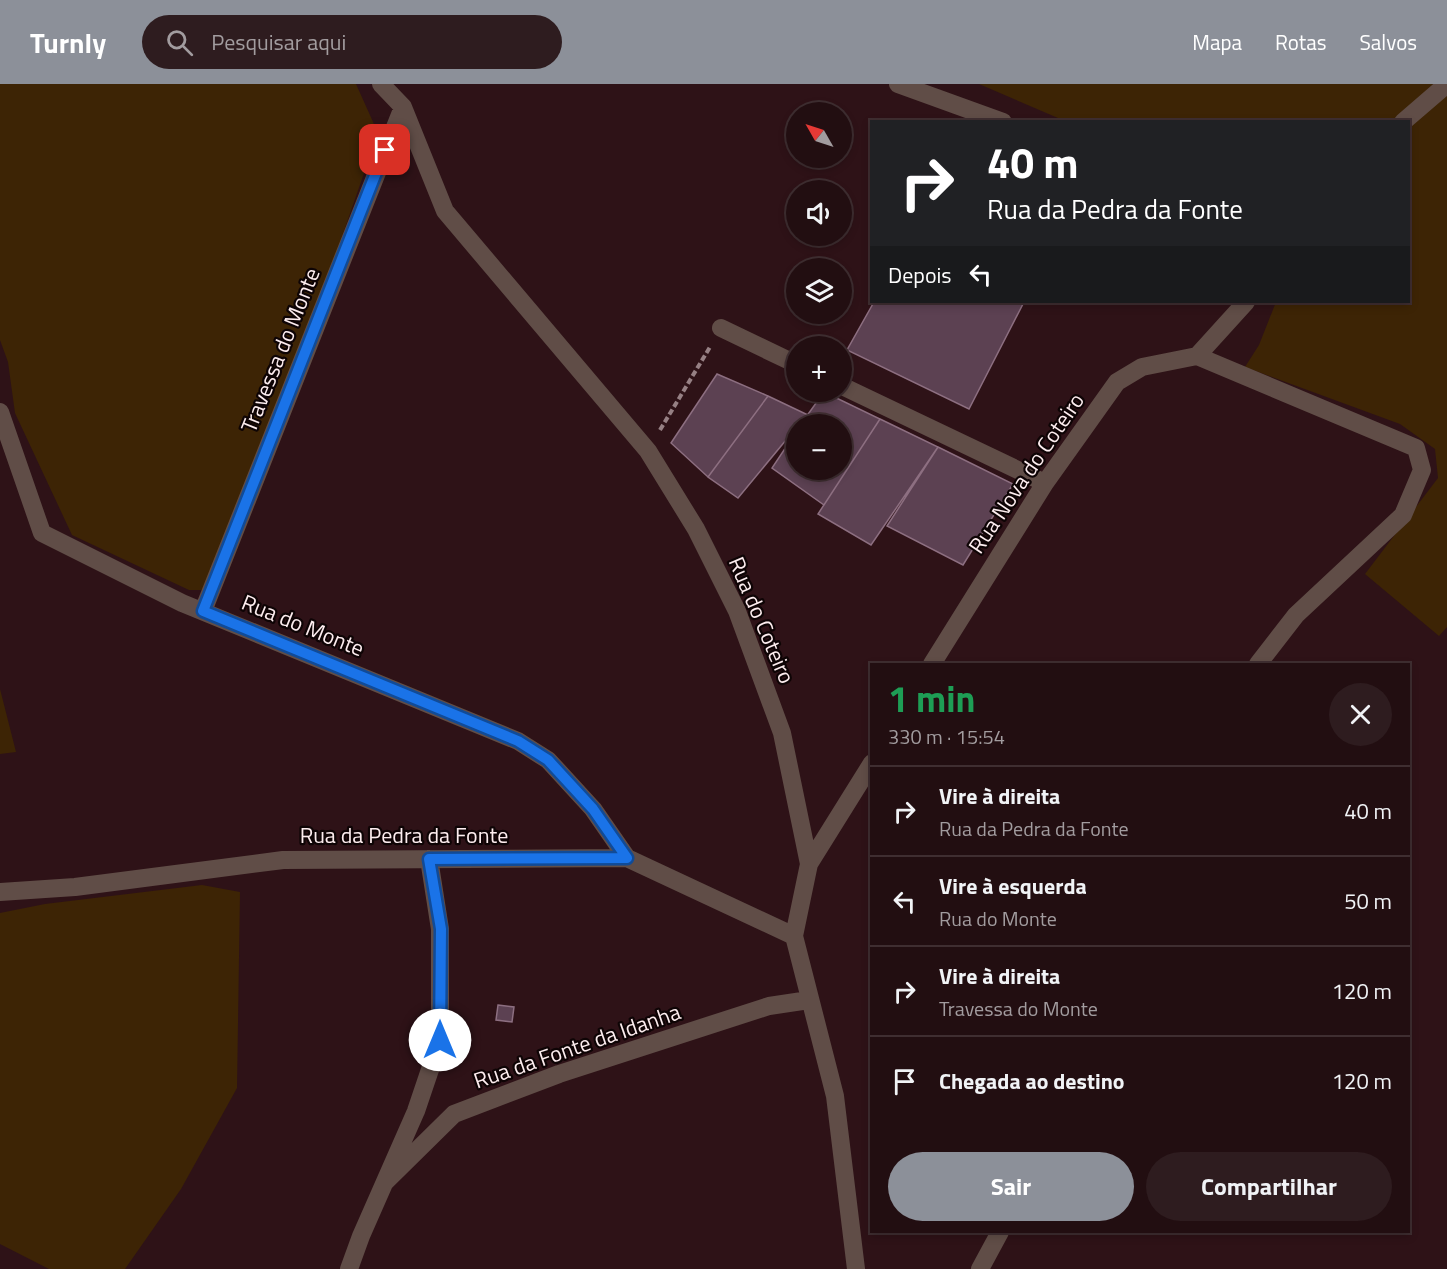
<!DOCTYPE html>
<html lang="pt">
<head>
<meta charset="utf-8">
<style>
  :root { --surface:#220e11; --page:#2e1c1f; --text:#f1f3f6; --muted:#a29c9f; --line:#3f2e31; --accent:#8c9099 }
  body { margin:0; font-family:"Titillium Web",sans-serif; background:var(--page); color:var(--text); height:100vh; display:flex; flex-direction:column; font-size:22px; white-space:nowrap }
  * { box-sizing:border-box; margin:0 }
  p { font-size:20px; color:var(--muted) }
  .icon { flex:none; width:33px; height:33px; fill:none; stroke:currentColor; stroke-width:2; stroke-linecap:round; stroke-linejoin:round }
  .map { position:relative; flex:1; overflow:hidden }
  .sheet { position:absolute; left:870px; top:579px; width:540px; height:570px; display:flex; flex-direction:column; background:var(--surface); border-radius:0px; box-shadow:0 3px 9px #0003,0 0 0 2px var(--line) }
  .sheet>* { flex:none }
  .top-card { position:absolute; left:870px; top:36px; width:540px; height:183px; border-radius:0px; box-shadow:0 3px 9px #0003,0 0 0 2px var(--line); background:#202124; color:#fff; overflow:hidden }
  .needle { width:39px; rotate:309deg }
  .tools { position:absolute; left:786px; top:18px; display:grid; gap:12px }
  .tools a { display:grid; place-items:center; width:66px; height:66px; border-radius:50%; background:var(--surface); box-shadow:0 3px 9px #0003,0 0 0 2px var(--line); font-size:30px }
  .pin { position:absolute; display:grid; place-items:center; width:51px; height:51px; color:#fff; margin:-26px; border-radius:12px; box-shadow:0 3px 9px #0006 }
  .me { position:absolute; width:66px; margin:-33px; rotate:0deg; stroke-linejoin:round; filter:drop-shadow(0 0 4px #0008) }
  .turn { display:flex; align-items:center; gap:21px; height:126px; padding:0 18px; font-size:27px }
  .turn .icon { width:78px; height:78px; stroke-width:2.5 }
  .turn b { display:block; font-size:42px; line-height:51px }
  .then { display:flex; align-items:center; height:57px; padding:0 18px; background:#0003; gap:12px; font-size:22px }
  .round { display:grid; place-items:center; flex:none; width:63px; height:63px; border-radius:32px; background:var(--page) }
  .overview { display:flex; align-items:center; justify-content:space-between; height:102px; padding:0 18px }
  h1 { font-size:36px; font-weight:700; line-height:45px; color:#1e9e55 }
  .primary-button { display:flex; gap:12px; margin-top:auto; padding:12px 18px }
  .primary-button a { flex:1; height:69px; border-radius:36px; background:var(--accent); color:#fff; font-size:24px; font-weight:700; line-height:69px; text-align:center }
  .primary-button a+a { background:var(--page); color:var(--text) }
  ul { padding:0; list-style:none }
  li { display:flex; align-items:center; gap:18px; height:90px; padding:0 18px; border-top:2px solid var(--line) }
  li div { flex:1 }
  li b { display:block; font-size:22px }
  li em { font-style:normal }
  header { display:flex; align-items:center; gap:36px; box-sizing:border-box; height:84px; padding:0 30px; background:var(--accent); color:#fff }
  header strong { font-size:28px }
  nav { display:flex; gap:33px; margin-inline-start:auto; font-size:21px }
  .search { width:420px; height:54px; background:var(--page); display:flex; align-items:center; gap:15px; box-sizing:border-box; padding:0 21px; border-radius:33px; color:var(--muted); font-size:22px }
  .map>svg:first-child { display:block }
  .green { fill:#3d2405 }
  .building { fill:#5c4152; stroke:#8d6f81; stroke-width:1.5 }
  .lines { fill:none; stroke-linecap:round; stroke-linejoin:round }
  .path { stroke:#968084; stroke-width:4; stroke-dasharray:6 3; stroke-linecap:butt }
  .minor { stroke:#604d47; stroke-width:18 }
  .route-casing { stroke:#114b97; stroke-width:15 }
  .route { stroke:#1a73e8; stroke-width:10 }
  .labels { text-anchor:middle; stroke-width:4.5; stroke-linejoin:round; paint-order:stroke }
  .street-label { font-size:22px; fill:#fdedef; stroke:#0e0405 }
</style>
</head>
<body>
<header>
<strong>Turnly</strong>
<div class="search"><svg class="icon" aria-label="search" viewBox="0 0 24 24"><circle cx="10" cy="10" r="6"/><path d="M15 15l6 6"/></svg>Pesquisar aqui</div>
<nav><a>Mapa</a><a>Rotas</a><a>Salvos</a></nav>
</header>
<div class="map">
<svg width="1447" height="1185" viewBox="0 0 1447 1185">
  <rect width="100%" height="100%" fill="#2e1217"/>
  <!-- green -->
  <path class="green" d="M0,0H356L378,49L219,506H189L72,451L15,329L8,278L0,256Z
    M979,0H1447V543L1439,552L1365,490L1438,394L1435,365L1400,340L1245,283L1259,261L1276,218H1408V38L1065,37Z
    M0,605L16,668L0,670Z
    M202,801L240,808L237,1004L181,1105L125,1185H49L0,1160V829L45,820Z"/>
  <!-- building -->
  <path class="building" d="M874,218H1024L969,325L847,266Z
    M717,290L768,312L708,393L671,359Z
    M824,308L880,335L824,421L772,384L796,348V386H842V340H801Z
    M768,312L808,331L800,340H796V344L738,414L708,393Z
    M880,335L938,363L871,461L818,430Z
    M938,363L1013,400L963,481L887,442Z
    M498,921L514,923L512,938L496,936Z"/>
  <g class="lines">
    <!-- path -->
    <path class="path" d="M660,346L710,263"/>
    <!-- minor -->
    <path class="minor" d="M381,0L403,23L445,127L648,367L696,445L737,527L782,649L809,780L794,852L835,1012L856,1185
      M898,0L1003,38
      M1403,38L1447,0
      M721,244L796,280
      M1197,272L1416,364L1422,386L1403,431L1296,531L1258,580
      M1197,272L1246,218
      M842,302L1045,399
      M0,328L42,449L182,519L518,657L548,676L593,725L627,774
      M203,527L403,23
      M932,580L1045,399L1117,298L1142,283L1197,272
      M809,780L872,679
      M0,808L75,803L283,776L627,774L794,852
      M385,1098L454,1030L559,990L769,922L809,916
      M349,1185L361,1152L416,1027L440,956V845L429,775
      M980,1185L1000,1148"/>
  </g>
  <g class="lines">
    <!-- route casing -->
    <g class="route-casing">
      <path id="route" d="M385,66L203,527L518,657L548,676L593,725L627,774L429,775L441,845L440,956"/>
    </g>
    <!-- route -->
    <use href="#route" class="route"/>
  </g>
  <g class="labels">
    <!-- street labels -->
    <g class="street-label">
      <text transform="translate(280 266) rotate(-68)" y="8">Travessa do Monte</text>
      <text transform="translate(1026 389) rotate(-56)" y="8">Rua Nova do Coteiro</text>
      <text transform="translate(762 536) rotate(67)" y="8">Rua do Coteiro</text>
      <text transform="translate(303 541) rotate(22)" y="8">Rua do Monte</text>
      <text x="404" y="759">Rua da Pedra da Fonte</text>
      <text transform="translate(577 962) rotate(-19)" y="8">Rua da Fonte da Idanha</text>
    </g>
  </g>
</svg>
<div class="tools">
<a><svg class="needle" viewBox="-14 -14 28 28"><path d="M0-13l5 13h-10z" fill="#e53935"/><path d="M0 13l5-13h-10z" fill="#a29c9f"/></svg></a>
<a><svg class="icon" aria-label="sound" viewBox="0 0 24 24"><path d="M4 9h4l5-4v14l-5-4H4zM17 9q2 3 0 6"/></svg></a>
<a><svg class="icon" aria-label="layers" viewBox="0 0 24 24"><path d="M12 4l9 5-9 5-9-5zM3 14l9 5 9-5"/></svg></a>
<a>+</a>
<a>−</a>
</div>
<div class="pin" style="left:385px;top:66px;background:#d93025"><svg class="icon" aria-label="arrive" viewBox="0 0 24 24"><path d="M6 21V4h12l-3 4 3 4H6"/></svg></div>
<svg class="me" style="left:440px;top:956px" viewBox="-20 -20 40 40"><circle r="19" fill="#fff"/><path d="M0-13L10 11 0 6-10 11z" fill="#1a73e8"/></svg>
<div class="top-card">
<div class="turn"><svg class="icon" aria-label="right" viewBox="0 0 24 24"><path d="M7 20v-9h11M14 6l5 5-5 5"/></svg><div><b>40 m</b>Rua da Pedra da Fonte</div></div>
<div class="then">Depois<svg class="icon" aria-label="left" viewBox="0 0 24 24"><path d="M17 20v-9H6M10 6l-5 5 5 5"/></svg></div>
</div>
<section class="sheet">
<div class="overview"><div><h1>1 min</h1><p>330 m · 15:54</p></div><a class="round"><svg class="icon" aria-label="close" viewBox="0 0 24 24"><path d="M6 6l12 12M18 6L6 18"/></svg></a></div>
<ul>
<li><svg class="icon" aria-label="right" viewBox="0 0 24 24"><path d="M7 20v-9h11M14 6l5 5-5 5"/></svg><div><b>Vire à direita</b><p>Rua da Pedra da Fonte</p></div><em>40 m</em></li>
<li><svg class="icon" aria-label="left" viewBox="0 0 24 24"><path d="M17 20v-9H6M10 6l-5 5 5 5"/></svg><div><b>Vire à esquerda</b><p>Rua do Monte</p></div><em>50 m</em></li>
<li><svg class="icon" aria-label="right" viewBox="0 0 24 24"><path d="M7 20v-9h11M14 6l5 5-5 5"/></svg><div><b>Vire à direita</b><p>Travessa do Monte</p></div><em>120 m</em></li>
<li><svg class="icon" aria-label="arrive" viewBox="0 0 24 24"><path d="M6 21V4h12l-3 4 3 4H6"/></svg><div><b>Chegada ao destino</b></div><em>120 m</em></li>
</ul>
<div class="primary-button"><a>Sair</a><a>Compartilhar</a></div>
</section>
</div>
</body>
</html>
